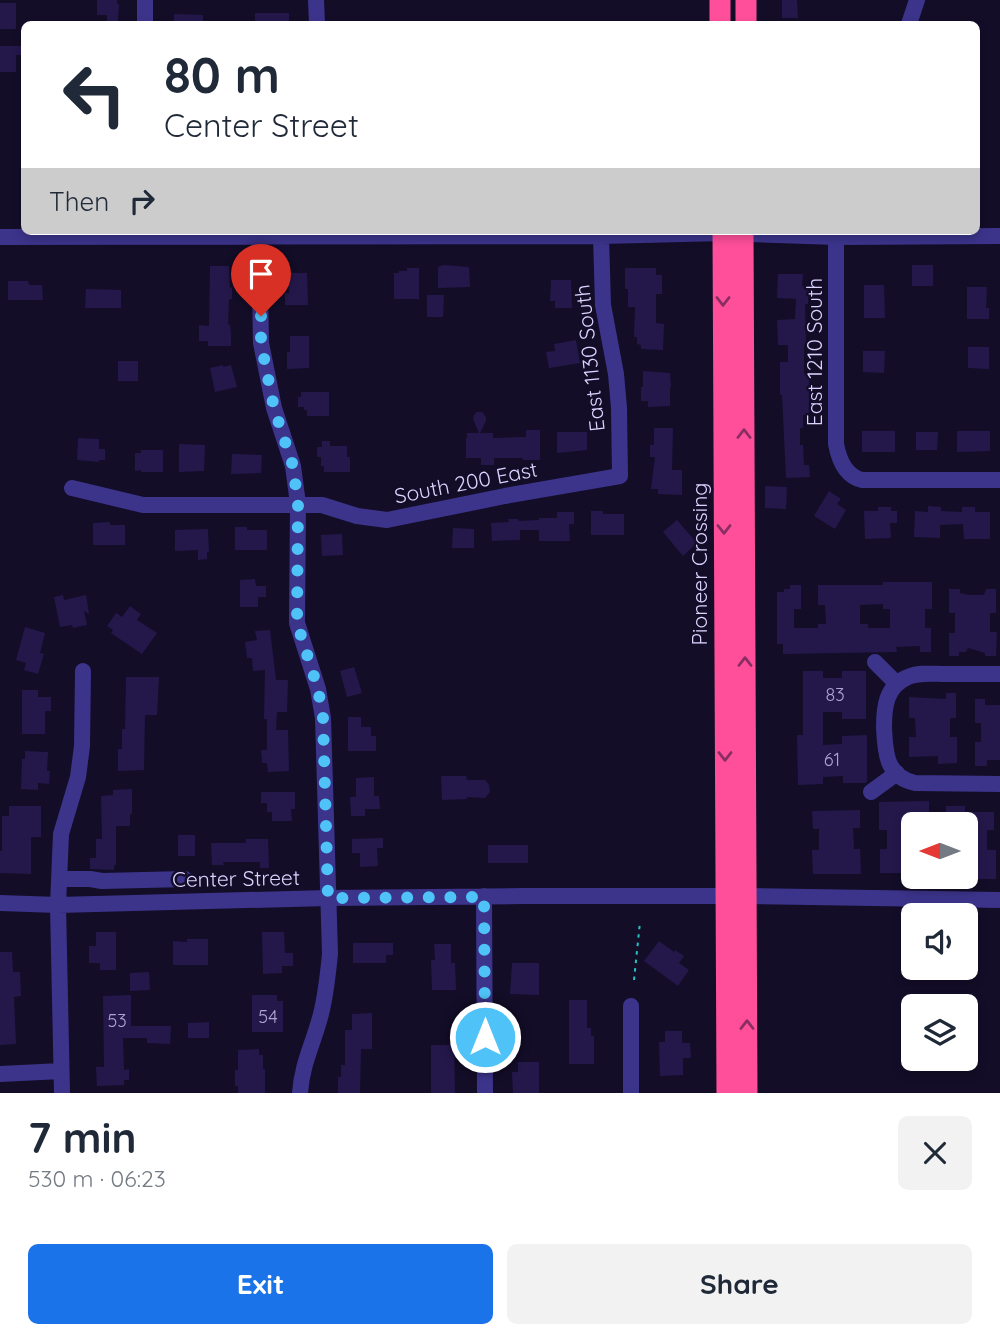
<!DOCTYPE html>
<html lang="en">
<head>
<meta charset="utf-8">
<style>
  :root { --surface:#fff; --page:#f2f2f3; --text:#1f2937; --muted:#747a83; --accent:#1a73e8 }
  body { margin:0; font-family:Quicksand,sans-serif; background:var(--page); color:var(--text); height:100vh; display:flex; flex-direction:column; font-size:26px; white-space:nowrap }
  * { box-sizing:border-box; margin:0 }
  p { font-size:23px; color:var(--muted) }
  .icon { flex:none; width:38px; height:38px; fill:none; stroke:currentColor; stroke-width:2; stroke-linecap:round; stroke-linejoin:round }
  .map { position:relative; height:1093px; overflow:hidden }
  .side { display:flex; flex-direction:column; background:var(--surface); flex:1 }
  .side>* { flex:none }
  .hud { position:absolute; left:21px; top:21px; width:959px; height:214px; border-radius:10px; box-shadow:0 4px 10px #0003; background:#fff; color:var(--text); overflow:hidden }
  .needle { width:46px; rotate:270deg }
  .fabs { position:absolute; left:901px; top:812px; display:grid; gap:14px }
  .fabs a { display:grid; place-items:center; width:77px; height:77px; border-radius:10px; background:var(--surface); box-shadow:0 4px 10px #0003; font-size:35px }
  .pin { position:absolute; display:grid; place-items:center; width:60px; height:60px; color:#fff; margin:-72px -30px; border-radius:50% 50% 50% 0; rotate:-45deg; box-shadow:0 0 7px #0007 }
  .pin .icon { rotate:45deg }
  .me { position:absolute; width:77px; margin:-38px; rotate:0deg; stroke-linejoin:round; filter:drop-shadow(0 0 5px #0008) }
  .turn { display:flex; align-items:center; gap:24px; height:147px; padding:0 28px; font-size:32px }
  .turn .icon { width:91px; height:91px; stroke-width:2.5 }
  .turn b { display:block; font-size:49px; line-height:60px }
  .then { display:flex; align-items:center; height:66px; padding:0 28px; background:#0003; gap:14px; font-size:26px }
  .round { display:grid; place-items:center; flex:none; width:74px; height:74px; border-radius:10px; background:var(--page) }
  .head { display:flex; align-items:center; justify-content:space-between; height:119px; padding:0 28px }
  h1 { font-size:42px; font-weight:700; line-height:52px }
  .action { display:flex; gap:14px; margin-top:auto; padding:14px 28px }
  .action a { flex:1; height:80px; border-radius:10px; background:var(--accent); color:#fff; font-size:28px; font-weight:700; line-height:80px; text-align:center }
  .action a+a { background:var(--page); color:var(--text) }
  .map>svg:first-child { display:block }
  .building { fill:#24184b; fill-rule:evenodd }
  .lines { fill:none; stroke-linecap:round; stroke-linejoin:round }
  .path { stroke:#24c3c1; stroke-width:2; stroke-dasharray:3.5 5; stroke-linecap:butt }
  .minor { stroke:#3c348b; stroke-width:16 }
  .highway { stroke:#ff4f9b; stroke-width:21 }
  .oneway { stroke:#892e62 }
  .route { stroke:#4fc3f7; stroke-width:12; stroke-dasharray:0 21.6 }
  .labels { text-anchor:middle; stroke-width:5; stroke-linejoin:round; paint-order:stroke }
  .number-label { font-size:18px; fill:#ada5d2 }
  .street-label { font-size:21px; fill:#dbd4ff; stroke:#130d28 }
</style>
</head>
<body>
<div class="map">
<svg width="1000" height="1093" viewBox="0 0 1000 1093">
  <rect width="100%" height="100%" fill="#130d28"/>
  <!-- building -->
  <path class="building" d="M97,0H117V4H119L118,21H107V15H97Z
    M782,0H797L798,18H782Z
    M0,3H16V29H0Z
    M255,13H289V24H255Z
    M174,14L203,15V24H174Z
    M0,46H24L23,55H16V72H0Z
    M443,265L469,267L470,287L438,288V267Z
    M912,265H933V286H912Z
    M210,266H229L230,288L232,287V299H229L228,325L230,324L231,334V346H208V341H199V325L209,326Z
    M407,268H419V299H394V273H399V271H407Z
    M625,268H656V275H662V294H656V323L664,324L663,350L641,349V345L637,344V337H634L635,307H628V289H625Z
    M288,273H307L308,305H285V293H289Z
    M778,274H803L802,286H809L808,304H805L806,346H804V374H809V415H803V428H800V445H803L804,465H809L810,477L786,478L782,395H780V362H788V345H778L777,320L795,319L796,299L777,298Z
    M551,280H571L572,308H555V301H550Z
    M8,281H28L29,285H42L43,300H8Z
    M864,285H884L885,318H864Z
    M967,287H987L986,308H989V319H967Z
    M86,289L121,290V308H85Z
    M427,295H444L443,317H427Z
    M290,336H309V368L287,369V352H290Z
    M576,340L580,363L549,368L546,352L555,351L554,344Z
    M968,347H989V369L968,368Z
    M863,351H885L884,373L863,372Z
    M118,361H138V381H118Z
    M223,365V367L231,365L237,387L215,392L210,368Z
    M643,371L670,373L671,387H670V406L648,407V401H641V387H643Z
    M301,392H329V416H307V410H304V407H298V397H301Z
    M477,412H482L486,417V421L480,433H493V438L526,437V430H540V460H523V458H494V465H481V458H466V438H467V433H479L473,419L474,415Z
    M654,428H673L672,470H682V495L658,494V489H651L655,457H650V445H654Z
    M862,431H895V452H862Z
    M957,431H990V451L957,452Z
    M557,432H587V450L557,453Z
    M916,432H938L937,450H916Z
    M78,438L99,439V449H105V460H99V462L77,460Z
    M322,441H330V446H347V457H350V472H324V466H321V457H317V447H322Z
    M179,444L205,445L204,471L179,472Z
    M141,450H163V472H141V470L135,471V453H141Z
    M232,454L262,455L261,473L231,474Z
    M765,486L787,487L786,509L765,508Z
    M829,491L841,499L837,504L846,510L835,529L814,516Z
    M928,506L941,507V511L962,512V507H975V512H990V539H964L963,524L940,525V538L914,537L915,511L928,512Z
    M878,507H891V511H897V523H890L891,538L865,539L864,511H878Z
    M591,511H603V514H624V535H591Z
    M557,512H574V524H569L570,541H539V530H520V540L492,541L491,523L509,522L508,519H518L519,521L539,520V518H557Z
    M677,520L697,543L683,556L663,532Z
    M110,522V525H125V545H93V523Z
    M235,527H247V530H267V550H235Z
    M453,528L474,529V548H452Z
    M208,529L209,552H207V559L198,560V550L175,551V530Z
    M342,534L343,555L322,556L321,535Z
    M255,579L256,586H266V597H258V607H240V580Z
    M883,582H932V609H925V628H931V652H920V646L896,647L897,652L783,654V644H777V592H784V589H790V585H801V609H794V628H818V624H826L825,605H818V585H883ZM883,604V609H890V628H868V624H860V605Z
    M949,589H960V593L968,595H984L986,589H996V613H990V632H997L996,656H985V653L968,648L966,652H959V656H949V633H955V613H949Z
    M63,595L64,600L86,595L89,614L84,611L87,625L73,628L72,625L60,627L54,597Z
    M130,606L141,614L137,620L157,633L142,654L111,633L113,630L107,626L116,613L122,617Z
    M25,627L45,633L40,653L44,654L38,674L24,670L26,663L16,660Z
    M270,630L276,680H288L287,712H277L276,730H288L289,771L268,772L267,763H262L261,750H267V719H264L265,670L253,671L252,658H247L245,642L257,640L255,631Z
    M354,667L362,693L347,697L340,671Z
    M803,671H823V678H842V671H866V719H842V712H823V745L842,744V736L867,735V782L865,783H843V776L823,777V784L798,785L797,735H803Z
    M126,677H159L157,715H145L144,770L118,771V749H122V729H125Z
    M22,690H38V697H51V711H45V734H22Z
    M946,693H956V718H950V737H957V763L938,764V756L909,757V737H916L915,718H909V697L946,699Z
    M975,699H985V705H1000V760H987V766H975V742H981V723H975Z
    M348,717H361V727H371V736H376V751H348Z
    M25,751L48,752L47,771H50L49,784L38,783V790L21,789L22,759H25Z
    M441,776H466L467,780H485L489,785L490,792L485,798L467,797V799L442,800Z
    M374,777V796H379L380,809H365V816H351L350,797H356V778Z
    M132,789V814H130V826H116V865H114V870L90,869V858H96V839H102L101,796L113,795V790Z
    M261,792H295V809H291L292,821H272V812H267V803H261Z
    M929,801V824H914V873H880V849H887V830H879V802Z
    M9,806H41V837H31V874L0,873V851H2V816H9Z
    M946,806H965V812H994V830H987V850H996V879H966V824H946Z
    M860,810V828H853L854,849H860L861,874H813L812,850H819V829H813L812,811Z
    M178,835H195V856H178Z
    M383,838V848H377L378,866L360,867V853H352V839Z
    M246,839H268L269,868H260V862H223L224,865H212L211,843H246Z
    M488,845H528V863H488Z
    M96,932H116V970H100V963H89V946H96Z
    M262,932H284L285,953H293V966H282V973L263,974Z
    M187,939H208V965H173V941L187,942Z
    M659,941L674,952L675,950L684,956L679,963L689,970L678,986L644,961Z
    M353,943H393V955H386V963H353Z
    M434,944H451V963H455L456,990H432L431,960H435Z
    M0,952H12L13,972H20L21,996L14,997L16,1044L0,1045Z
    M512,963H539V995L510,994Z
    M149,972L150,990L130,991V973Z
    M131,995V1026H171L170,1044L147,1043V1038H123L124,1070L129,1069V1080H124V1085L97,1086L96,1067H104L103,996Z
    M252,995H277V1001H283V1032H252Z
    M569,1000H587V1028H591V1036H594V1064H569Z
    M372,1013V1049H361L360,1093H338V1077H341V1065H345V1030H352V1014Z
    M209,1022V1038H188V1023Z
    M665,1031H682V1043H690L691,1058H683V1075L660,1076L659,1042H665Z
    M431,1045H454L455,1093H431Z
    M259,1049V1055H263V1069H265V1093H238V1086H235V1070H238V1050Z
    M518,1062H539V1093H513L512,1072H518Z"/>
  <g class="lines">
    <!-- path -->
    <path class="path" d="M634,980L640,922"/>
    <!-- minor -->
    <path class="minor" d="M316,0L317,24
      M145,24V0
      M909,24L917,0
      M259,235L261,343L274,408L293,466L298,504L297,623L318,689L323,718L330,954C328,974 326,994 321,1014C314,1042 302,1063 300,1093
      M0,237L601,236L723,233L836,237L1000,236
      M836,237V444C839,460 845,476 862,480H1000
      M72,488L143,505H322L357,516L387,520L505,496L620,476L619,408L616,374L603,305L601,236
      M875,662L897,684
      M1000,674C982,674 964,674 945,674C933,674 919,672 908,677C886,686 884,707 884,727C885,752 886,777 915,783L1000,784
      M871,792L897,773
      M60,879H90L102,881L185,879
      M484,896L485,1093
      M0,903L58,905L328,898L523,896H746L1000,900
      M631,1006V1093
      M0,1074L61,1071
      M62,1093L58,905L61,834L78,777L82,746L83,671"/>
    <!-- highway -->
    <path class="highway" d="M720,0V24
      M746,0V24
      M723,231L727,1093
      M743,231L747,1093"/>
  </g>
  <!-- one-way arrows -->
  <defs><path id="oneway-chevron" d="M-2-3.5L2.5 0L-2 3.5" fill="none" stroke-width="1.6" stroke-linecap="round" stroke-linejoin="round" transform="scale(1.75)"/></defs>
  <g class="oneway">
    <use href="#oneway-chevron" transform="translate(723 301) rotate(90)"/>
    <use href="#oneway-chevron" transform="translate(744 434) rotate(-90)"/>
    <use href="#oneway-chevron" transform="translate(724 529) rotate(90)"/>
    <use href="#oneway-chevron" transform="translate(745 662) rotate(-90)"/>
    <use href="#oneway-chevron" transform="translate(725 756) rotate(90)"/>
    <use href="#oneway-chevron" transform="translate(747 1025) rotate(-90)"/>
  </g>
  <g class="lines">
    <!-- route -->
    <path class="route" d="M261,316V343L274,408L293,466L298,504L297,623L318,689L323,718L328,898L484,897L485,1037"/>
  </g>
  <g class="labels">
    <!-- number labels -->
    <g class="number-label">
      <text x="835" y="701">83</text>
      <text x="832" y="766">61</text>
      <text x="268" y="1023">54</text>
      <text x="117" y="1027">53</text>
    </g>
    <!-- street labels -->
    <g class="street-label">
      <text transform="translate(815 352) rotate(-90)" y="7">East 1210 South</text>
      <text transform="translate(590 358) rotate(-96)" y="7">East 1130 South</text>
      <text transform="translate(466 483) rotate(-11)" y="7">South 200 East</text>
      <text transform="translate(700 564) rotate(-90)" y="7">Pioneer Crossing</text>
      <text transform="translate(236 879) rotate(-1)" y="7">Center Street</text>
    </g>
  </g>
</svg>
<div class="fabs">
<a><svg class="needle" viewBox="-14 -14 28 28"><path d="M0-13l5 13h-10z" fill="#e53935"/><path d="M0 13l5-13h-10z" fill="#747a83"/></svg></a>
<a><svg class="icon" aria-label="sound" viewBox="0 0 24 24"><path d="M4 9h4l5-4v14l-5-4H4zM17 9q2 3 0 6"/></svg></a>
<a><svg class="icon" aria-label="layers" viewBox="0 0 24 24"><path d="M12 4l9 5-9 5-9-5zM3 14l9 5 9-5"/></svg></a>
</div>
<div class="pin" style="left:261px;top:316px;background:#d93025"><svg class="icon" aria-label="arrive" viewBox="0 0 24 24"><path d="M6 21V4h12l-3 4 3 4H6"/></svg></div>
<svg class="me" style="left:485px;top:1037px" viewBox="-20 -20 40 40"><circle r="17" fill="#4fc3f7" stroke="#fff" stroke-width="3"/><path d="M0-11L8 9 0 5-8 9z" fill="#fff"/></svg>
<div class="hud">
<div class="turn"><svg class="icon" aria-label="left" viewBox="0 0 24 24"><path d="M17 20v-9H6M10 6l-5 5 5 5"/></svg><div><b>80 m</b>Center Street</div></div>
<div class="then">Then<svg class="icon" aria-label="right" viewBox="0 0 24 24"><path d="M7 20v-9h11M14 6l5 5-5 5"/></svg></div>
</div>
</div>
<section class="side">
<div class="head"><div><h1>7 min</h1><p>530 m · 06:23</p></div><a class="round"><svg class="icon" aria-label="close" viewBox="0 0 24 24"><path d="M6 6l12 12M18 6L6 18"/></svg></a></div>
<div class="action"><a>Exit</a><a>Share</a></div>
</section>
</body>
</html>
